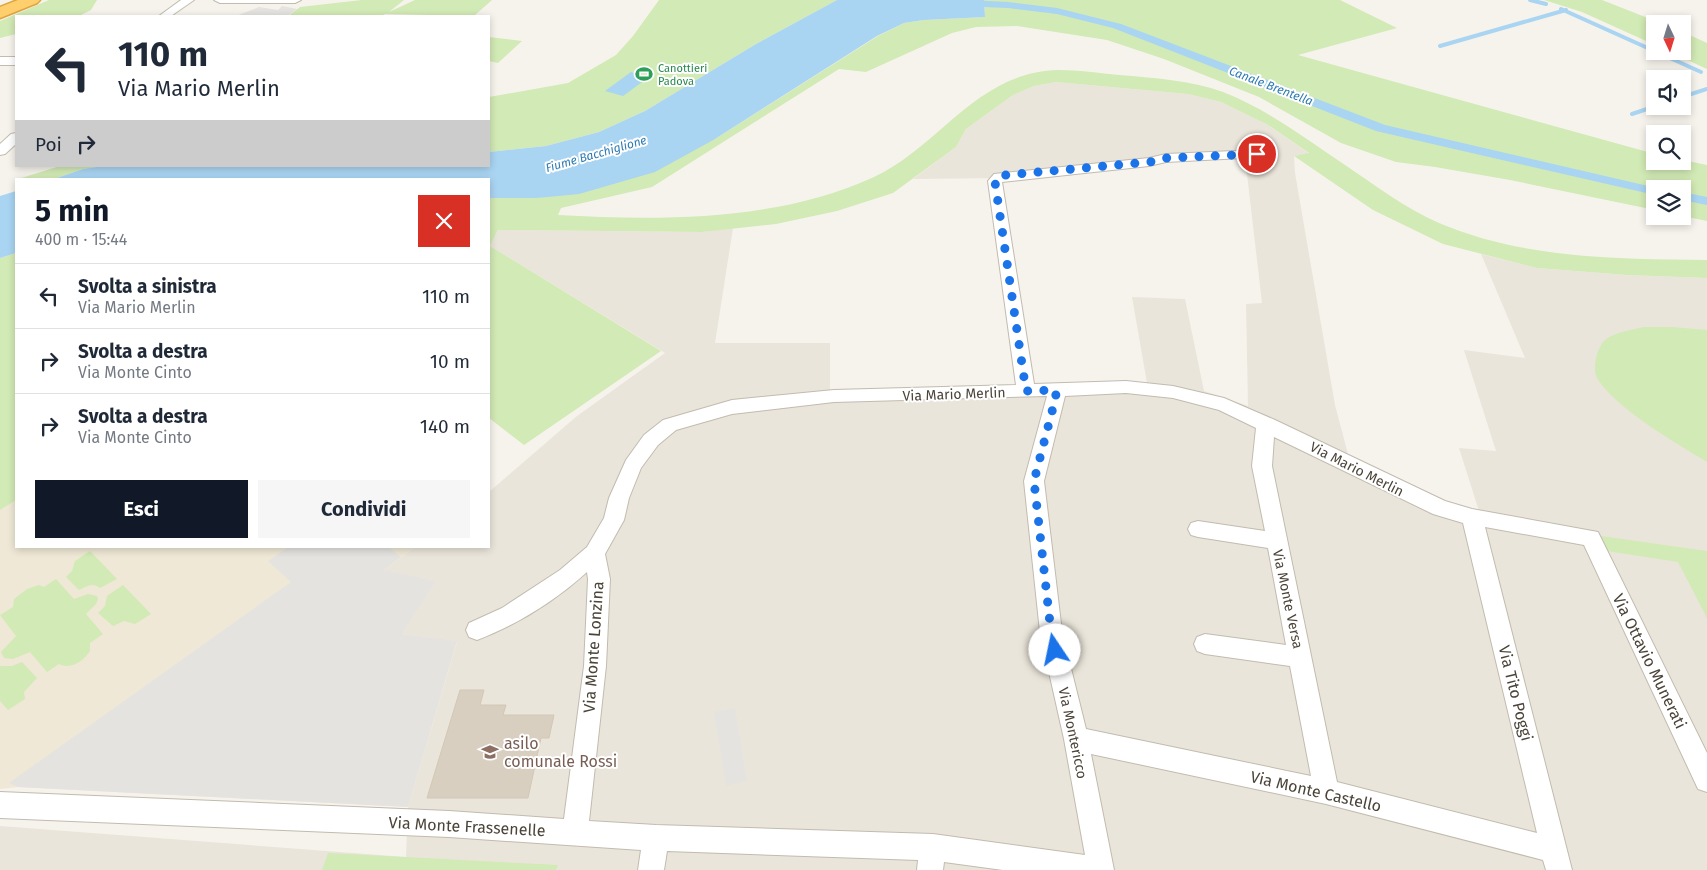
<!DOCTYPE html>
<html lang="it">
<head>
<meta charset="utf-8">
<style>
  :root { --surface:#fff; --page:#f6f6f7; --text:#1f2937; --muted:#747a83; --line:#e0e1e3; --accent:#111827 }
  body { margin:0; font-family:"Fira Sans",sans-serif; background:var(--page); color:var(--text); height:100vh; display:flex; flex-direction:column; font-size:19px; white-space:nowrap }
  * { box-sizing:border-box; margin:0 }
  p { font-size:16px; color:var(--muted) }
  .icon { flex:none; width:28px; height:28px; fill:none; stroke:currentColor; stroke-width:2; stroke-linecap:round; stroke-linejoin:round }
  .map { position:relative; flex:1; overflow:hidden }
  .side { position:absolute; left:15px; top:178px; width:475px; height:370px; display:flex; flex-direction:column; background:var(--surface); border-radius:0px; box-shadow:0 2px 8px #0003 }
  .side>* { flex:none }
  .hud { position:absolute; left:15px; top:15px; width:475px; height:152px; border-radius:0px; box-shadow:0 2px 8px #0003; background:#fff; color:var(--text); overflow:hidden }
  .needle { width:32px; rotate:176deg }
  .buttons { position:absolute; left:1646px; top:15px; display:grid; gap:10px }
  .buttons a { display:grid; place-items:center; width:45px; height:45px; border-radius:0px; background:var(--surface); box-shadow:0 2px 8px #0003; font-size:25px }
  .pin { position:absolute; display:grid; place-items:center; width:42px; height:42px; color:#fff; margin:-21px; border:2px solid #fff; border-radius:50%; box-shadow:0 1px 5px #0007 }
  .me { position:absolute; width:55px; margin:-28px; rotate:349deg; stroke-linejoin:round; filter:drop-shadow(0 0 4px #0008) }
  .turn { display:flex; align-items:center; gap:18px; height:105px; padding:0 20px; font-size:22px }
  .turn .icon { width:65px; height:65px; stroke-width:2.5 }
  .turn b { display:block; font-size:35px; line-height:42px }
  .then { display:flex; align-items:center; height:48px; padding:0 20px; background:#0003; gap:10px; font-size:19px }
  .round { display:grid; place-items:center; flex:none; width:52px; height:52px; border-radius:0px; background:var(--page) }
  .headline { display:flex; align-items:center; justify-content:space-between; height:85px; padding:0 20px }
  h1 { font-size:30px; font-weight:700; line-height:38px; color:var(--accent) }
  .cta { display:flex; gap:10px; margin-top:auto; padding:10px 20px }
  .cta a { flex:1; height:58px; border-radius:0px; background:var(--accent); color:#fff; font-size:20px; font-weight:700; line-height:58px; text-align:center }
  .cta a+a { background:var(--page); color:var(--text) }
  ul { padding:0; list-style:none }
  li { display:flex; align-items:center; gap:15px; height:65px; padding:0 20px; border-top:1px solid var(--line) }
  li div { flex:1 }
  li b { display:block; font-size:19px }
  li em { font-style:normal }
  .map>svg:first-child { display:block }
  .residential { fill:#eae5da }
  .education { fill:#efe8d6 }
  .green { fill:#d2eab5 }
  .parking { fill:#e5e3e0 }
  .water { fill:#a9d4f2 }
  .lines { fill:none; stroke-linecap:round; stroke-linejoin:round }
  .stream { stroke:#a9d4f2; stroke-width:4 }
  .canal { fill:#a9d4f2; fill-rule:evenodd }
  .building { fill:#d8cfc1; stroke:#d3c7b4 }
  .minor-casing { stroke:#c2bbae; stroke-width:2 }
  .highway-casing { stroke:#e0a43c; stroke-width:3 }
  .minor { fill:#fff; fill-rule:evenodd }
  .highway { fill:#ffcf6e; fill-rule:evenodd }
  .route { stroke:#1a73e8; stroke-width:9; stroke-dasharray:0 16.2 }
  .labels { text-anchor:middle; stroke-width:4; stroke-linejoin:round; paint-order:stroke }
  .far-leisure-label { font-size:11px; fill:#27864d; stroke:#fff; text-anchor:start }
  .far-water-label { font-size:12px; font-style:italic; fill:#2e7ab2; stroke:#fff }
  .street-label { font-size:14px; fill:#4b4439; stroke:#fff }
  .near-street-label { font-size:16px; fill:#4b4439; stroke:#fff }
  .near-education-label { font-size:16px; fill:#785e54; stroke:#fff; text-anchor:start }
</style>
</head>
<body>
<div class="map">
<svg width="1707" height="870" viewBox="0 0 1707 870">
  <rect width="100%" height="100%" fill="#f6f3ec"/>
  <!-- residential -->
  <path class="residential" d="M1056,82L1188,94L1221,102L1268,125L1310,154L1294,156L1295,173L1335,405L1348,454L1433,498L1479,511L1459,448L1496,451L1464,350L1525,358L1481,254L1537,268L1627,275L1707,278V870H0V826L406,857L408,807L457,642L402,634L384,570L416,546H489V492L577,416L665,353L490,246L498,230L702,232L733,228L715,343H830V393L1002,389L1147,383L1132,297L1185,299L1204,391L1248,406L1246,304L1262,303L1245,157L1172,160L1007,178L913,179L956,147L966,129L1013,95L1034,86Z"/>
  <!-- education -->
  <path class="education" d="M16,455V546H416L384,570L436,581L402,634L457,641L408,807L18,787L0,789V465Z"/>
  <!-- green -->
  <path class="green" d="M49,0H97L91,10L79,16H16V34L0,38V21Z
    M362,0H404L389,12L415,0H492L474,16L385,14L382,16H288L300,7Z
    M659,0H837L756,44L645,111L599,132L546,146L489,152V97L568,83L616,55L633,36Z
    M984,0H1340L1397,28L1298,55L1655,154V161L1683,160L1707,165V221L1683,216L1682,189H1655V210L1510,180L1435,167L1396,162L1341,143L1259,97L1164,59L1107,40L1017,26L976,27L952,33L866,72L839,69L652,187L561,208L558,215C662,221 779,221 874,177C940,146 977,72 1058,70C1078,70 1099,73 1119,75C1153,78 1191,80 1223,92C1267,109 1306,139 1345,165C1375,185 1406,209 1439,223C1524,259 1617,259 1707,260V278L1627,275L1537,268L1443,244L1373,210L1294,156L1309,153L1268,125L1221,102L1188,94L1056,82L1034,86L1013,95L966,129L956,147L893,193L837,211L776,224L702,232L498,230L490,246L661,351L524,445L489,418V198H537L715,139L878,36L904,23L924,20L985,17Z
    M1544,0H1602L1663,24H1655V45L1582,12Z
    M1683,32L1707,43V69L1668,51H1682Z
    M489,37L522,41L498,63L489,61Z
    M60,166H103L83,169L54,179H18Z
    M16,253V500L0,510V258Z
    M1644,327H1672L1707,330V462C1676,443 1615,408 1597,378C1592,369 1597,348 1604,341C1613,332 1632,330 1644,327Z
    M1601,536L1707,551V618L1678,562L1607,551Z
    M90,551L117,579L100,588C93,582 87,586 79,590L66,577L72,571L75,561Z
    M56,579L74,599L88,594L97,596L98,599L96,604L86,614L103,634L90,643V651C84,661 70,670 59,664L47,672L30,652L13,659L4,658L1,652L16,636L0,615L13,607L14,599L27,589L39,585L44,587Z
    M123,585L151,614L135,624L124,621L113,626L98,613L105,606L107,596Z
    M22,662L37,678L24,692L25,699L8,710L0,701V666H12Z
    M328,853L558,865L556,870H322Z"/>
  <!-- parking -->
  <path class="parking" d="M282,6L297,9L287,16H236L259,7L278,10Z
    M290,546H387L401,557L384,570L436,581L402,634L457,641L408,807L18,787L9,783L291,582L268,561Z
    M735,708L747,781L726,786L714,712Z"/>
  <!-- water -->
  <path class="water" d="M837,0H984L985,17L924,20L904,23L877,36L715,139L655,172L579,194L537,198H489V179H54L83,169L103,166H489V152L546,146L599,132L645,111L756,44Z
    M631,72L649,77L623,96L605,91Z
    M16,191V253L0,258V196Z"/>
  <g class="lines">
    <!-- stream -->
    <path class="stream" d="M1530,0L1546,4
      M1561,9L1701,72
      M1440,46L1566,10
      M1682,97L1707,89
      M1632,114L1656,106"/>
    <!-- canal -->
    <path class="canal" d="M968,0L1008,2L1057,8L1121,24L1385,125L1661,189H1655V195L1376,131L1113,28L1057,14L1008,8L960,6L954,3L959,0Z
      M1682,192L1707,197V205L1682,200Z"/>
  </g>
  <!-- building -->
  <path class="building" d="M460,690H484L480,705H506L503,715H554L549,738H541L528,798H427Z"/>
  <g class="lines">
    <!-- minor casing -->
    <g class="minor-casing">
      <path id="minor" d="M181,0H194L171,16H159Z
        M214,0H301L295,3H220Z
        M0,57H16V65H0Z
        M16,133V144L5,154L0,155V144L11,134Z
        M1257,150L1264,154L1262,157L1166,162L1149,166L1002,182L1034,384L1126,381L1173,386L1224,398L1275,420L1445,501L1472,509L1598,532L1707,753V792L1698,789L1584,545L1485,527L1572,870H1546L1543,860L1326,804L1091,754L1114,870H1003L944,862L943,870H917L918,860L667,851L664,870H638L641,850L449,837L0,818V792L449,811L564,819L584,666L588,579L587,572C556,600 517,625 477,640L469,637L466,630L469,623L502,608L560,570L587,547L604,518L609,498L626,460L644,435L663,420L732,400L834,390L1016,385L988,181L994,174L1149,158L1166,154ZM1126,393L1173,398L1219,410L1256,428L1252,466L1265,531L1198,521L1191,523L1188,529L1191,535L1198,537L1268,548L1286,645L1205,634L1197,637L1194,644L1197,651L1205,654L1290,666L1311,776L1086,729L1062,632L1044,481L1065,396ZM1047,396L1024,481L1040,632L1064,739L1085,855L933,834L656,825L589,821L606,666L610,579L605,554L624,520L629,498L641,468L658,445L676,430L732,414L834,402ZM1274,437L1433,514L1463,523L1537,833L1337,782L1272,466Z"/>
    </g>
    <!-- highway casing -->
    <g class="highway-casing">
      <path id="highway" d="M18,0H40L37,3L0,18V7Z"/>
    </g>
    <!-- minor -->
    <use href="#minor" class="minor"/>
    <!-- highway -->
    <use href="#highway" class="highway"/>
  </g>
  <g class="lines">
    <!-- route -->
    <path class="route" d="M1055,650L1051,632L1034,481L1056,396L1055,390L1026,391L995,182L998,177L1006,175L1150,162L1166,158L1257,154"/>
  </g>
  <!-- icons -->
  <defs>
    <g id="stadium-bare" transform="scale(1.35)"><path d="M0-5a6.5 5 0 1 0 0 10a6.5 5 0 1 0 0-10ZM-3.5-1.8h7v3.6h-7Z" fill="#2e9e5b" stroke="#fff" stroke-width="2.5" paint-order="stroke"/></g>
    <g id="school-bare" transform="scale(1.35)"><path d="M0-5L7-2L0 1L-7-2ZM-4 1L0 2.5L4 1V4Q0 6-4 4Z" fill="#8d6e63" stroke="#fff" stroke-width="2.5" paint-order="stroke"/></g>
  </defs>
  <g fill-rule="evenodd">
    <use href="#stadium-bare" x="644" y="74"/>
    <use href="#school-bare" x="490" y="752"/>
  </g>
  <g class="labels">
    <!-- far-leisure labels -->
    <g class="far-leisure-label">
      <text x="658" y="72">Canottieri<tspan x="658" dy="13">Padova</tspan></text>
    </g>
    <!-- far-water labels -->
    <g class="far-water-label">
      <text transform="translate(1271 86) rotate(21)" y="4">Canale Brentella</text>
      <text transform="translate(596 154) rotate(-16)" y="4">Fiume Bacchiglione</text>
    </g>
    <!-- street labels -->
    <g class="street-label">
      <text transform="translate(954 394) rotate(-2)" y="5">Via Mario Merlin</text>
      <text transform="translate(1357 469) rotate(27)" y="5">Via Mario Merlin</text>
      <text transform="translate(1288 599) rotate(78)" y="5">Via Monte Versa</text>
      <text transform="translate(1073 733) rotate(78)" y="5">Via Montericco</text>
    </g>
    <!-- near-street labels -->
    <g class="near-street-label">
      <text transform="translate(593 647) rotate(-86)" y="6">Via Monte Lonzina</text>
      <text transform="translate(1650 661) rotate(64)" y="6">Via Ottavio Munerati</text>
      <text transform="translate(1516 693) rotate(76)" y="6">Via Tito Poggi</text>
      <text transform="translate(1316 791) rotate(13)" y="6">Via Monte Castello</text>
      <text transform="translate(467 826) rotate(3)" y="6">Via Monte Frassenelle</text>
    </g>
    <!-- near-education labels -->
    <g class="near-education-label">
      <text x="504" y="749">asilo<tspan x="504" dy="18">comunale Rossi</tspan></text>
    </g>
  </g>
</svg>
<div class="buttons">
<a><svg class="needle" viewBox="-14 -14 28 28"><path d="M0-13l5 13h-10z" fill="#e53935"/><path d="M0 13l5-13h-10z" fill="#747a83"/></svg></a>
<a><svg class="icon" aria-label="sound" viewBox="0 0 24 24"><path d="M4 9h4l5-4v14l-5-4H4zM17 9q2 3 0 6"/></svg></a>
<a><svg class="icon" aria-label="search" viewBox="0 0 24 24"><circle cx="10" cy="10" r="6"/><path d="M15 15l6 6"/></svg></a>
<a><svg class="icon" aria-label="layers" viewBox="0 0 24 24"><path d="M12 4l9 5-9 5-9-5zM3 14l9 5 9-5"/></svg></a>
</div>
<div class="pin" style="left:1257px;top:154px;background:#d93025"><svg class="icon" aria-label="arrive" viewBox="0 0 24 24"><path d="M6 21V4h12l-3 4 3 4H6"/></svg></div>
<svg class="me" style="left:1055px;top:650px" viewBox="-20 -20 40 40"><circle r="19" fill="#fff"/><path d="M0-13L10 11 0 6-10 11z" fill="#1a73e8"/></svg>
<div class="hud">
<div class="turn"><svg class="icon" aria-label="left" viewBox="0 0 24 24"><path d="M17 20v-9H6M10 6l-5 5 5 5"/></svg><div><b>110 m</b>Via Mario Merlin</div></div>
<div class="then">Poi<svg class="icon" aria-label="right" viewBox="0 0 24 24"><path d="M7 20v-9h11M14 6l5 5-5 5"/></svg></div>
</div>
<section class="side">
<div class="headline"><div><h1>5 min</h1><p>400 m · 15:44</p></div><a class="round" style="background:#d93025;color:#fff"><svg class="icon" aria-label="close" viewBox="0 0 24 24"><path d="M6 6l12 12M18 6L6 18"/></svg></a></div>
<ul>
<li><svg class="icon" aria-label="left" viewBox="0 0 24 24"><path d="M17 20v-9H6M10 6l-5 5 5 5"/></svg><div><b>Svolta a sinistra</b><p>Via Mario Merlin</p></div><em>110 m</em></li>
<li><svg class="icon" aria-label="right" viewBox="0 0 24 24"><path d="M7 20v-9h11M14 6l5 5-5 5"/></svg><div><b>Svolta a destra</b><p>Via Monte Cinto</p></div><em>10 m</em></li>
<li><svg class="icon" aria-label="right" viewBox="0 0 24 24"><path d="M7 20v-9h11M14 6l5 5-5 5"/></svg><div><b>Svolta a destra</b><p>Via Monte Cinto</p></div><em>140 m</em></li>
</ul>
<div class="cta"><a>Esci</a><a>Condividi</a></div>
</section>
</div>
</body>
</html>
